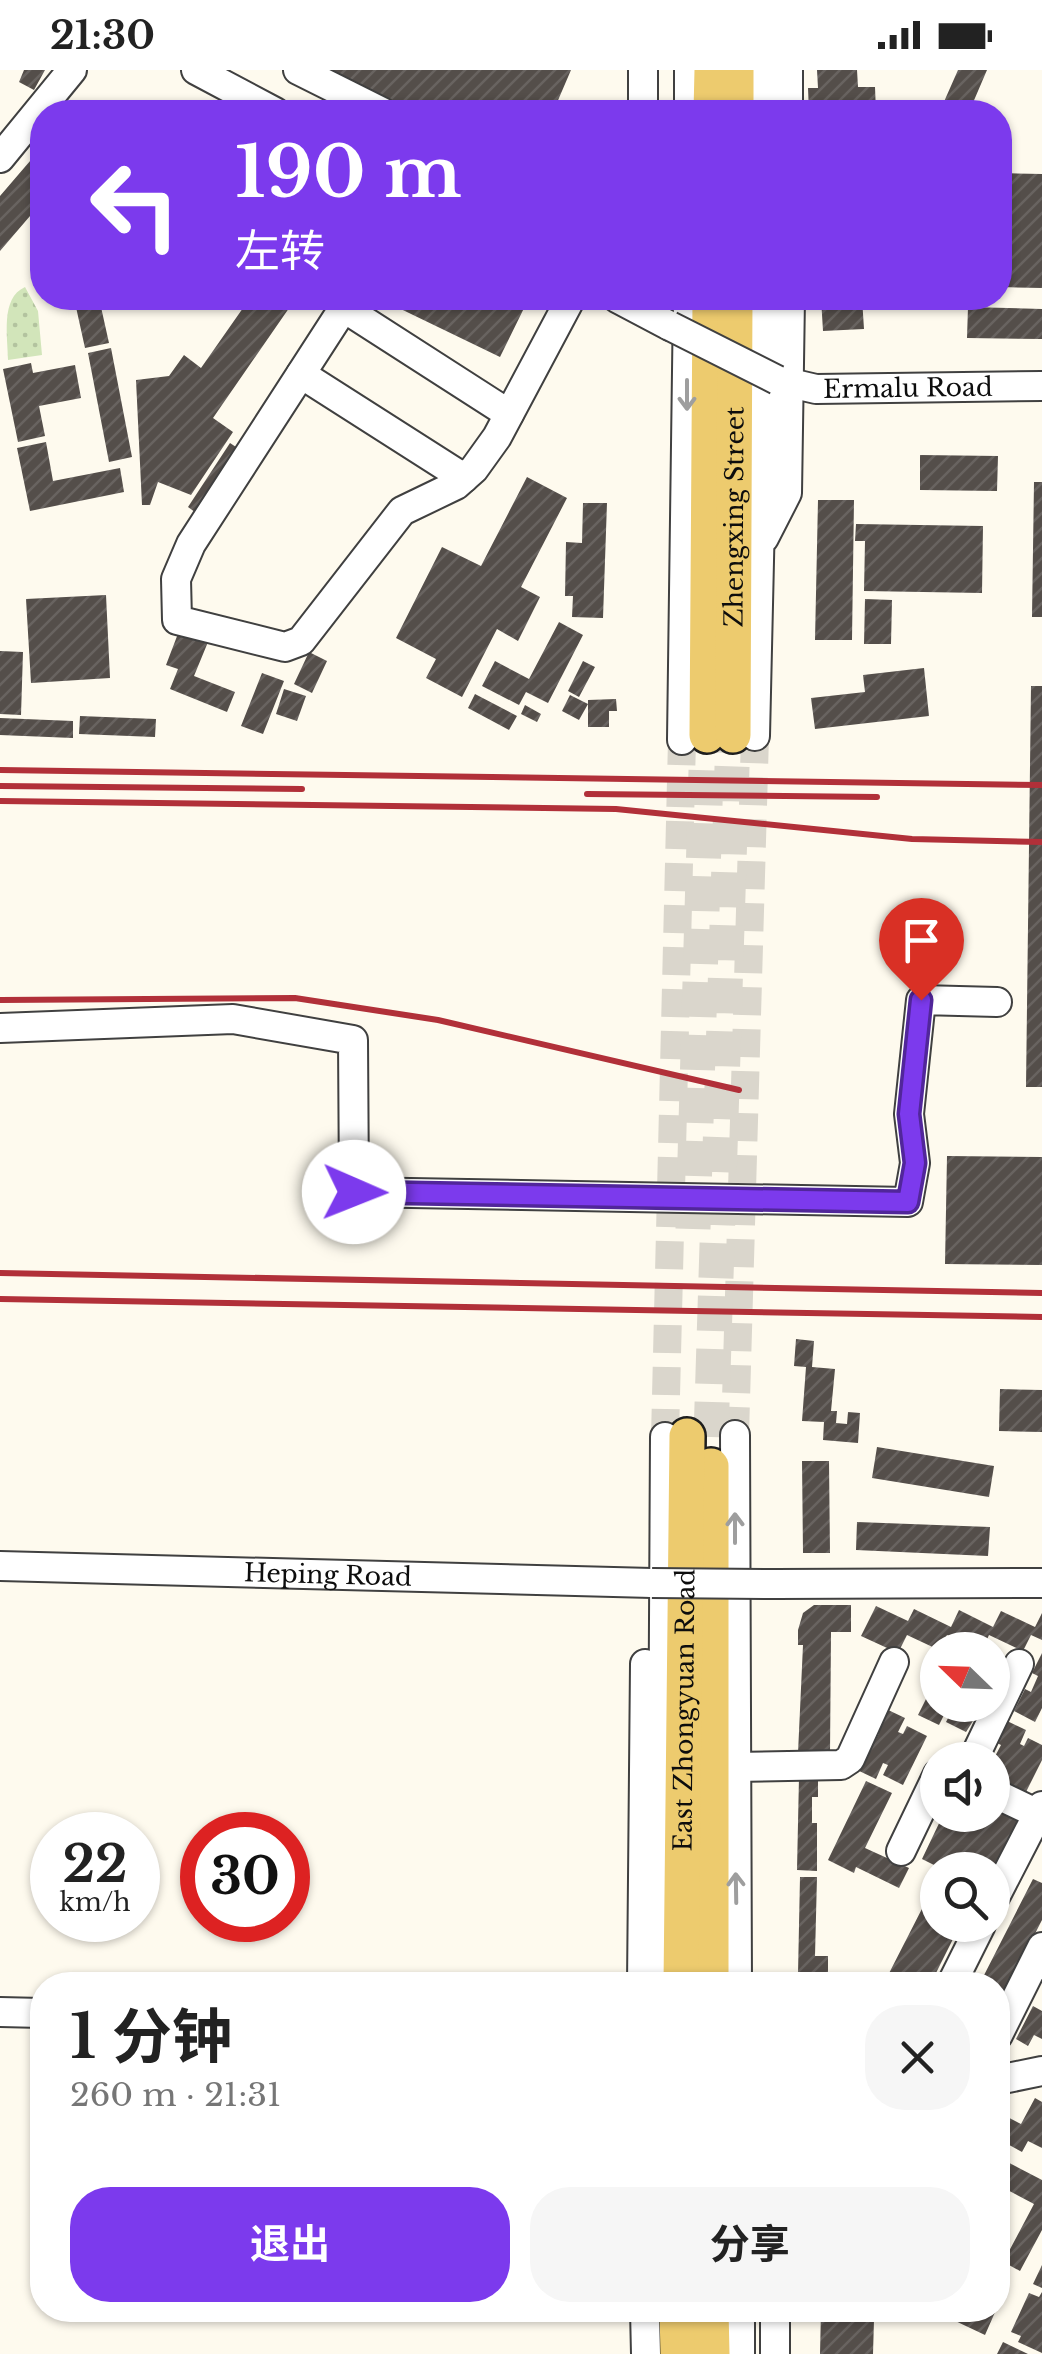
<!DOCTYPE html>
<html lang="zh">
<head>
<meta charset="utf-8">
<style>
  :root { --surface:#fff; --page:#f6f6f6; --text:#222; --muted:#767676; --accent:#7c3aed }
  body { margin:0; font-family:"Libre Baskerville","Noto Sans SC",serif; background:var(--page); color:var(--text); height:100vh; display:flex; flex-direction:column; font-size:38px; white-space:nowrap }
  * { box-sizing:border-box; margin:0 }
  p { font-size:32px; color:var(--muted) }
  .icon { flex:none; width:55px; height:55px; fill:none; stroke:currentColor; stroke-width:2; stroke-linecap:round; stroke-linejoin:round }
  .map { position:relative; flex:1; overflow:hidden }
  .drawer { position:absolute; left:30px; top:1902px; width:980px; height:350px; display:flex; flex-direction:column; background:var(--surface); border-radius:40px; box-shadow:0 2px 8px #0004 }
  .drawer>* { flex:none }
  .hud { position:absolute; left:30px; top:30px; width:982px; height:210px; border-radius:40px; box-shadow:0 2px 8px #0004; background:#7c3aed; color:#fff; overflow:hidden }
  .needle { width:65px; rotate:293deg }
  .tools { position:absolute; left:920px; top:1562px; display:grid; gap:20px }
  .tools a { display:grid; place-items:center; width:90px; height:90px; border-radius:50%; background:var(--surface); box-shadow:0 2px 8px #0004; font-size:50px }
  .speed { position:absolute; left:30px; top:1742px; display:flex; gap:20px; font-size:50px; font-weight:700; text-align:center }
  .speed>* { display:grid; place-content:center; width:130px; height:130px; border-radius:50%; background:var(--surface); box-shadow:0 2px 8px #0004; line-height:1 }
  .speed small { font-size:25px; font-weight:400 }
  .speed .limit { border:15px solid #d22; background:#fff; color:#111 }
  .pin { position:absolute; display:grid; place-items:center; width:85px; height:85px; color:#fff; margin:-102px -42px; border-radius:50% 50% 50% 0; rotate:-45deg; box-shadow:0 0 10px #0007 }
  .pin .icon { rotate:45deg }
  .me { position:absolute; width:110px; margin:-55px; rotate:91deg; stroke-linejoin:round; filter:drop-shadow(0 0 8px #0008) }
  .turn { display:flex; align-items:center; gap:35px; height:210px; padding:0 40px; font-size:45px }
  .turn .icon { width:130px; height:130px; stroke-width:2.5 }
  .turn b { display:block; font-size:70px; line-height:85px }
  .round { display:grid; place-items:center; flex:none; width:105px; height:105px; border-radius:40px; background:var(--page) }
  .overview { display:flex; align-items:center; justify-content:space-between; height:170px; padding:0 40px }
  h1 { font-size:60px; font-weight:700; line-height:75px }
  .primary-button { display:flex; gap:20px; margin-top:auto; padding:20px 40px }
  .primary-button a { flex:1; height:115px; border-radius:40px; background:var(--accent); color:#fff; font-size:40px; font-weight:700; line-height:115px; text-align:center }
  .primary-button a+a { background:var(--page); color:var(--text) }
  .status { display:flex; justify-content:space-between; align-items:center; height:70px; padding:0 50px; background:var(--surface); direction:ltr }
  .status svg { height:28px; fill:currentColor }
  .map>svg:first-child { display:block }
  .grass { fill:url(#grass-dots) }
  .building { fill:url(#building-hatch) }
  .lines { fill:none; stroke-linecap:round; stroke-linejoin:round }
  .minor-tunnel { stroke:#dad6cc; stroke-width:28; stroke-dasharray:28 14; stroke-linecap:butt }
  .major-tunnel { stroke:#dad6cc; stroke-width:35; stroke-dasharray:35 18; stroke-linecap:butt }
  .minor-casing { stroke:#404040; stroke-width:32 }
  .major-casing { stroke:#1e1e1e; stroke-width:40 }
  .minor { stroke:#fff; stroke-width:28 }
  .major { stroke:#edcb6e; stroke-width:35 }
  .rail { stroke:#b13039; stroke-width:6 }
  .minor-bridge-casing { stroke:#404040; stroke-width:32; stroke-linecap:butt }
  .minor-bridge { stroke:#fff; stroke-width:28 }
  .oneway { stroke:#9e9e9e }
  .route-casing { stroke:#51269a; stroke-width:25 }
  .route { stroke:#7c3aed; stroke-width:18 }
  .labels { text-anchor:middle; stroke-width:10; stroke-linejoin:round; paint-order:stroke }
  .street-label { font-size:25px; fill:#0d0d0d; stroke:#fff }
</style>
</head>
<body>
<div class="status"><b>21:30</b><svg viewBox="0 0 49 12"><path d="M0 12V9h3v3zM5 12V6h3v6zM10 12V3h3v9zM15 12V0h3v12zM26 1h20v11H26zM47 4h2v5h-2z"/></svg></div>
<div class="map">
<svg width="1042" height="2284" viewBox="0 0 1042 2284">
  <defs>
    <pattern id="grass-dots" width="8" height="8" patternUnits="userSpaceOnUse" patternTransform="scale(2.5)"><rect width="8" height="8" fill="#d2e5ba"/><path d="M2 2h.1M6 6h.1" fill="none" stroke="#b3c39f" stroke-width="1.8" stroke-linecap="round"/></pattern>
    <pattern id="building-hatch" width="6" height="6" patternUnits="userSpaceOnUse" patternTransform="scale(2.5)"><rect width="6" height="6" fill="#544e4a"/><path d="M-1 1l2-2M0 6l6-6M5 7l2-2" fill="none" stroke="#686360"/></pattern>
  </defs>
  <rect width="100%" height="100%" fill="#fefaee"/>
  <!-- grass -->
  <path class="grass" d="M25,217L38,241L42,285L8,290C8,267 0,228 25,217Z"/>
  <!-- building -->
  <path class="building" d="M24,0H45L34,20L19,12Z
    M324,0H571L553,42H408Z
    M817,0H857L858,17H875L876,42H809L808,18H818Z
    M958,0H987L969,42L943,34Z
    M42,77V132L0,181V126Z
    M1000,103L1042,104V218L1000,217Z
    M74,228H99L109,273L85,278Z
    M141,228H165L159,238Z
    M250,228H296L213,348L233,362L191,425L158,412L150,435H142L136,310L169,306L184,285L201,298Z
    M378,228H529L500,287Z
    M821,228H862L864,259L823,261Z
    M968,237L1042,239V269L967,268Z
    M111,278L132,387L109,392L88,283Z
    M31,293L33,303L75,295L81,328L39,336L45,366L18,372L3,299Z
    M46,372L53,411L120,398L124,422L30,441L17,378Z
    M230,373L242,381L199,445L188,437Z
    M920,385L998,386L997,421L920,420Z
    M527,407L567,428L521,517L540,527L518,571L497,559L462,627L426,608L436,589L396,568L442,477L481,496Z
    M1034,412H1042V547H1032Z
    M818,430H854L852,570H815Z
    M583,433H607L603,548L572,547L573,526H565L566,472L582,473Z
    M856,454L983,456L982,523L864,521L865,471H855Z
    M106,525L110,608L31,613L26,529Z
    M865,529L892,530L891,574H864Z
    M559,552L583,565L548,633L526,622L519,635L482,616L495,591L529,609Z
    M179,561L208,572L194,606L235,622L227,642L170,619L178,599L166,595Z
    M0,581L23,582L21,645L0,644Z
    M309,582L327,591L312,623L294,614Z
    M583,591L595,597L579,627L568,621Z
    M924,598L929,646L815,659L811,628L865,622L863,605Z
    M262,603L284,611L263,664L241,656Z
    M1031,616H1042V1017H1026Z
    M284,619L306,626L297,651L276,644Z
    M475,624L517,646L509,660L468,638Z
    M570,625L588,634L579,650L562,641Z
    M616,629L617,641H609V657H588V630Z
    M525,635L541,644L537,652L521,644Z
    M80,646L156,649L155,667L79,664Z
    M0,648L73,651V668L0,665Z
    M947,1086L1042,1087V1195L945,1194Z
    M796,1269L814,1271L812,1297L835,1299L831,1341H837L836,1353L847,1354L848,1342L860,1343L858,1373L823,1370L824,1352L802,1351L806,1297L794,1296Z
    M1000,1319L1042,1320V1362L999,1361Z
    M877,1377L994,1396L989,1427L872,1408Z
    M802,1391H829L830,1483H803Z
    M857,1452L990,1457L988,1486L856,1480Z
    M814,1535H851V1562H831L830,1683H798L803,1575H798V1560L803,1543Z
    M876,1536L908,1551L914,1539L951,1557L959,1540L993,1557L1001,1541L1035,1557L1042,1543V1570L1031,1565L1023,1581L989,1565L982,1580H978L947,1565L939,1580L907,1565L898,1583L861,1566Z
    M1042,1583V1638L1035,1652L1014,1641L1025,1619L1031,1622L1038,1606L1032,1603Z
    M938,1620V1635H983L966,1662L946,1652L951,1642L947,1639L939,1655L918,1645L929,1623L935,1626Z
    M884,1638L905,1648L898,1662L903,1664L907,1656L927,1666L903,1715L883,1705L888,1695L883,1693L876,1709L855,1699L866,1676L871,1679L879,1663L873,1660Z
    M1005,1650L1026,1660L1020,1674L1024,1676L1028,1668L1042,1675V1690L1024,1726L1004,1717L1009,1707L1005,1704L997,1720L992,1718V1692L1001,1675L995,1672Z
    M799,1707H818V1727H812V1753H817V1801L797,1800Z
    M866,1711L892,1723L865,1778L909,1798L899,1818L856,1797L854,1803L828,1790Z
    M992,1732L1020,1746L994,1800H944L922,1789L943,1745H992Z
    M800,1807H817L815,1886H828V1905L798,1904Z
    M1033,1809L1042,1813V1850L998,1936V1915H979Z
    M928,1827L938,1832V1855H960L930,1915H883Z
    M1033,1936L1042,1941V1969L1034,1965L1028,1976L1016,1969Z
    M1035,2028L1042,2032V2078L1028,2071L1022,2082L998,2069V2042L1021,2054Z
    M998,2087L1042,2110V2160L1020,2201L998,2189V2177L1008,2183L1034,2134L998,2115Z
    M1042,2195V2218L1033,2214Z
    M1042,2222V2283L1018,2272L1021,2266L1011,2262L1029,2223L1039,2227Z
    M821,2240H868L874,2250L873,2284H820Z
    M932,2240H996L985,2265Z
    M1003,2272L1028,2284H997Z"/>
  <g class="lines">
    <!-- minor-tunnel -->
    <path class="minor-tunnel" d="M735,1365L755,666
      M665,1367L682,670"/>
    <!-- major-tunnel -->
    <path class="major-tunnel" d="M693,1159L707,665
      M711,1367L733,665"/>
    <!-- minor casing -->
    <g class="minor-casing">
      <g id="minor">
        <path d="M196,0L275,42"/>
        <path d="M298,0L382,42"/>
        <path d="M761,0L762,42"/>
        <path d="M643,42V0"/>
        <path d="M689,42V0"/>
        <path d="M788,42V0"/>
        <path d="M0,88L72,0"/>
        <path d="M350,228L191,474L176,509L177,550L285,577L301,571L402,441L456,415L474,399L497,367L571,228"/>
        <path d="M617,228L670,256"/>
        <path d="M344,238L509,344"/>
        <path d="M301,304L464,408"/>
        <path id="s1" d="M777,310L816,319L1042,316"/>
        <path d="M764,468L787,423L790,228"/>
        <path d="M755,666L765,228"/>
        <path d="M682,670L688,228"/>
        <path d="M0,958L233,949L353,970L354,1122L908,1132L915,1093L909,1044L921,930L997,932"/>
        <path d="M735,1365L737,1915"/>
        <path id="s2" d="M0,1496L652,1513"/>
        <path d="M776,1514L1042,1513"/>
        <path d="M973,1690L1019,1594"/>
        <path d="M734,1697L841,1695L850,1689L894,1592"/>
        <path d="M992,1722L1038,1744"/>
        <path d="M901,1781L938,1704"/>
        <path d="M992,1833L1042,1736"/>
        <path d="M642,1915L645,1594"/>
        <path d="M662,1915L665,1367"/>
        <path d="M951,1915L981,1855"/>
        <path d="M0,1942L42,1943"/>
        <path d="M998,1965L1042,1877"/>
        <path d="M998,2010L1042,2001"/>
        <path d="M645,2240L646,2284"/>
        <path d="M740,2240V2284"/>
        <path d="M775,2240V2284"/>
      </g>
    </g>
    <!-- major casing -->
    <g class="major-casing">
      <g id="major">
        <path d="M711,42L712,0"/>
        <path d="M736,42V0"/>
        <path d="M707,665L710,228"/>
        <path id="s3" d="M733,665L735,228"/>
        <path d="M711,1396V1915"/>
        <path id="s4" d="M681,1915L687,1366"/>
        <path d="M677,2240L678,2284"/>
        <path d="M711,2240L712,2284"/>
      </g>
    </g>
    <!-- minor -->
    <use href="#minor" class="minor"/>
    <!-- major -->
    <use href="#major" class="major"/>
    <!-- rail -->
    <path class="rail" d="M0,700L1042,715
      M0,716L302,719
      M587,724L877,727
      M0,731L616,739L912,769L1042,772
      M0,930L295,928L438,950L739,1020
      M0,1203L1042,1223
      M0,1229L1042,1247"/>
    <!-- minor-bridge casing -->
    <g class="minor-bridge-casing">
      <path id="minor-bridge" d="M670,256L777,310
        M652,1513L776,1514"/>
    </g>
    <!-- minor-bridge -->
    <use href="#minor-bridge" class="minor-bridge"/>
  </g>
  <!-- one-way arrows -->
  <defs><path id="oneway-shaft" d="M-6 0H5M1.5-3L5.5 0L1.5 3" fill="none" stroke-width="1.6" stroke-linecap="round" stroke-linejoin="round" transform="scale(2.5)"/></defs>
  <g class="oneway">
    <use href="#oneway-shaft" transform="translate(687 325) rotate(90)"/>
    <use href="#oneway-shaft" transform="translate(735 1458) rotate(-90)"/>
    <use href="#oneway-shaft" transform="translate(736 1818) rotate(-91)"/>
  </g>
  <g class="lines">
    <!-- route casing -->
    <g class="route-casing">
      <path id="route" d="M354,1122L908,1132L915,1093L909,1044L921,930"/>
    </g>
    <!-- route -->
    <use href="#route" class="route"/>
  </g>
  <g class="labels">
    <!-- street labels -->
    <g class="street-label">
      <text dy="9" stroke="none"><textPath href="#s1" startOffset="132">Ermalu Road</textPath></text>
      <text dy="9" stroke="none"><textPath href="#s3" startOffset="218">Zhengxing Street</textPath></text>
      <text dy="9" stroke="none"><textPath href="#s2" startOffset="328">Heping Road</textPath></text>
      <text dy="9" stroke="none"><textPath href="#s4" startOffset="275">East Zhongyuan Road</textPath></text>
    </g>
  </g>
</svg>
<div class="tools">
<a><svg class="needle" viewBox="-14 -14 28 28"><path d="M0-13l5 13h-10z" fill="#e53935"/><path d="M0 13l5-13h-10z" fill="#767676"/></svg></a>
<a><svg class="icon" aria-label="sound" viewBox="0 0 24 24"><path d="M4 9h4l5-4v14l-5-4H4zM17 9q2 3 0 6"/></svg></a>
<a><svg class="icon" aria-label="search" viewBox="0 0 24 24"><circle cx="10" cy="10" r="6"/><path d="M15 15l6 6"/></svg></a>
</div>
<div class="speed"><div>22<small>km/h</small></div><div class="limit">30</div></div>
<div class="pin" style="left:921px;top:930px;background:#d93025"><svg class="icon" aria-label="arrive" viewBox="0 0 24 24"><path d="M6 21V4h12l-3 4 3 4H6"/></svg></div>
<svg class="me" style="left:354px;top:1122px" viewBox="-20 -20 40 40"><circle r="19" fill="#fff"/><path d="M0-13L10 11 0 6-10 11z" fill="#7c3aed"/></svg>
<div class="hud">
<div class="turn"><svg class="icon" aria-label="left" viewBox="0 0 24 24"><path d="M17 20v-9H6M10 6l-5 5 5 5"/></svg><div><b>190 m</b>左转</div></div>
</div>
<section class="drawer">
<div class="overview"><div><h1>1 分钟</h1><p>260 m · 21:31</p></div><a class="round"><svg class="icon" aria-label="close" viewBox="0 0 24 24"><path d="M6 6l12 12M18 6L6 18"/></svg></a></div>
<div class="primary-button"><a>退出</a><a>分享</a></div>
</section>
</div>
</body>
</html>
